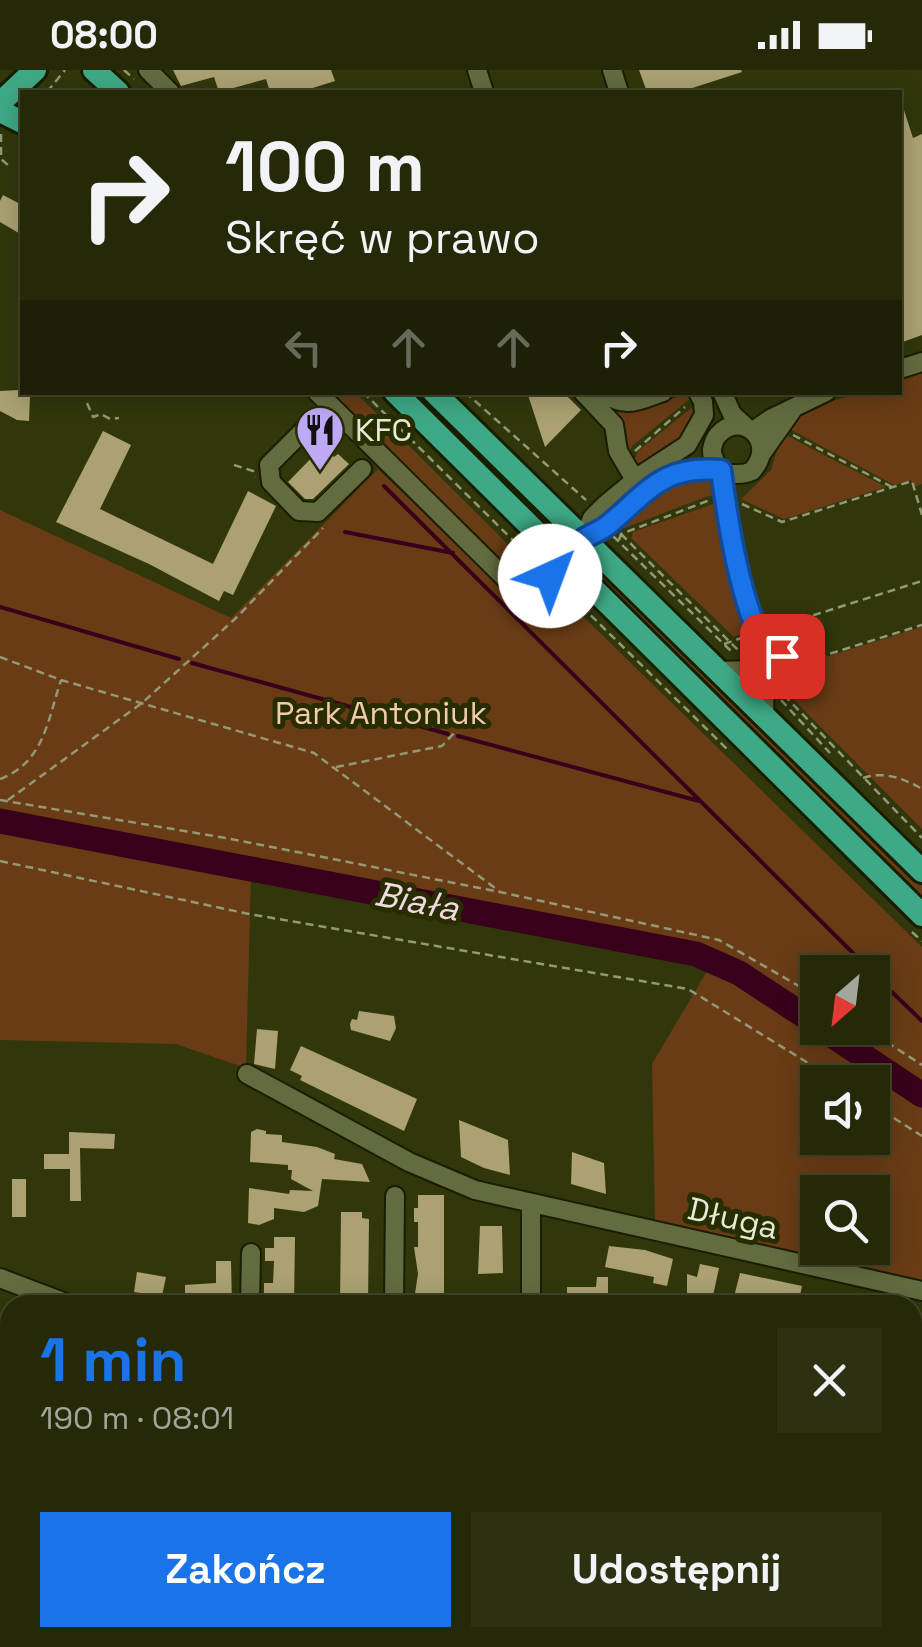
<!DOCTYPE html>
<html lang="pl">
<head>
<meta charset="utf-8">
<style>
  :root { --surface:#252908; --page:#2d3112; --text:#f1f3f6; --muted:#a3a69c; --line:#424529; --accent:#1a73e8 }
  body { margin:0; font-family:"Space Grotesk",sans-serif; background:var(--page); color:var(--text); height:100vh; display:flex; flex-direction:column; font-size:38px; white-space:nowrap }
  * { box-sizing:border-box; margin:0 }
  p { font-size:32px; color:var(--muted) }
  .icon { flex:none; width:55px; height:55px; fill:none; stroke:currentColor; stroke-width:2; stroke-linecap:round; stroke-linejoin:round }
  .map { position:relative; flex:1; overflow:hidden }
  .side { position:absolute; left:0px; top:1225px; width:922px; height:352px; display:flex; flex-direction:column; background:var(--surface); border-radius:30px 30px 0 0; box-shadow:0 5px 25px #0003,0 0 0 2px var(--line) }
  .side>* { flex:none }
  .hud { position:absolute; left:20px; top:20px; width:882px; height:305px; border-radius:0px; box-shadow:0 5px 25px #0003,0 0 0 2px var(--line); background:#252908; color:var(--text); overflow:hidden }
  .needle { width:65px; rotate:208deg }
  .fabs { position:absolute; left:800px; top:885px; display:grid; gap:20px }
  .fabs a { display:grid; place-items:center; width:90px; height:90px; border-radius:0px; background:var(--surface); box-shadow:0 5px 25px #0003,0 0 0 2px var(--line); font-size:50px }
  .pin { position:absolute; display:grid; place-items:center; width:85px; height:85px; color:#fff; margin:-42px; border-radius:20px; box-shadow:0 5px 15px #0006 }
  .me { position:absolute; width:110px; margin:-55px; rotate:43deg; stroke-linejoin:round; filter:drop-shadow(0 0 8px #0008) }
  .turn { display:flex; align-items:center; gap:35px; height:210px; padding:0 40px; font-size:45px }
  .turn .icon { width:130px; height:130px; stroke-width:2.5 }
  .turn b { display:block; font-size:70px; line-height:85px }
  .lanes { display:flex; align-items:center; height:95px; padding:0 40px; background:#0003; justify-content:center; gap:50px; direction:ltr }
  .lanes .off { opacity:.35 }
  .round { display:grid; place-items:center; flex:none; width:105px; height:105px; border-radius:0px; background:var(--page) }
  .head { display:flex; align-items:center; justify-content:space-between; height:170px; padding:0 40px }
  h1 { font-size:60px; font-weight:800; line-height:75px; color:var(--accent) }
  .cta { display:flex; gap:20px; margin-top:auto; padding:20px 40px }
  .cta a { flex:1; height:115px; border-radius:0px; background:var(--accent); color:#fff; font-size:40px; font-weight:800; line-height:115px; text-align:center }
  .cta a+a { background:var(--page); color:var(--text) }
  .status { display:flex; justify-content:space-between; align-items:center; height:70px; padding:0 50px; background:var(--surface); direction:ltr }
  .status svg { height:28px; fill:currentColor }
  .map>svg:first-child { display:block }
  .green { fill:#693c15; fill-rule:evenodd }
  .lines { fill:none; stroke-linecap:round; stroke-linejoin:round }
  .stream { stroke:#39001b; stroke-width:4 }
  .river { stroke:#39001b; stroke-width:25 }
  .building { fill:#aba172 }
  .minor-casing { stroke:#191e00; stroke-width:22 }
  .major-casing { stroke:#191e00; stroke-width:28 }
  .path { stroke:#939977; stroke-width:2.5; stroke-dasharray:8 5; stroke-linecap:butt }
  .minor { stroke:#636c40; stroke-width:18 }
  .major { stroke:#3ea986; stroke-width:22 }
  .route-casing { stroke:#114b97; stroke-width:25 }
  .route { stroke:#1a73e8; stroke-width:18 }
  .labels { text-anchor:middle; stroke-width:10; stroke-linejoin:round; paint-order:stroke }
  .poi-label { font-size:32px; fill:#e6ecd4; stroke:#272d00; text-anchor:start }
  .park-label { font-size:32px; fill:#f2caac; stroke:#272d00 }
  .street-label { font-size:32px; fill:#e6ecd4; stroke:#272d00 }
  .water-label { font-size:35px; font-style:italic; fill:#f2d8e0; stroke:#272d00 }
</style>
</head>
<body>
<div class="status"><b>08:00</b><svg viewBox="0 0 49 12"><path d="M0 12V9h3v3zM5 12V6h3v6zM10 12V3h3v9zM15 12V0h3v12zM26 1h20v11H26zM47 4h2v5h-2z"/></svg></div>
<div class="map">
<svg width="922" height="1577" viewBox="0 0 922 1577">
  <rect width="100%" height="100%" fill="#31370b"/>
  <!-- green -->
  <path class="green" d="M922,301V414L914,417L911,410L894,415L786,357C817,328 859,323 900,322V308Z
    M328,323H356L540,506L524,512L517,508Z
    M686,324L691,328L632,376L628,387L612,341H634Z
    M696,334C701,372 658,378 637,397L633,394L638,381Z
    M782,363L886,417L784,449L741,429L771,400Z
    M378,399L528,542L554,518L922,877V1023L825,958H872V902H818L817,953L721,889L697,880L0,751V440L231,548Z
    M697,403L711,409L718,425L705,427L625,458L620,453L659,416Z
    M719,432V458L750,560L734,567L631,468L633,462Z
    M607,501L922,814V833L596,512Z
    M922,557V759L775,611L790,598Z
    M0,758L251,805L246,998L176,974L0,970Z
    M710,896L922,1034V1211L655,1151L652,994ZM818,1012H872V1068H818ZM818,1122H872V1178H818Z"/>
  <g class="lines">
    <!-- stream -->
    <path class="stream" d="M384,416L872,902
      M345,462L453,483
      M0,537L179,589
      M192,593L448,664
      M458,666L699,731
      M872,903L922,951"/>
    <!-- river -->
    <path class="river" d="M0,751L696,884L739,903L818,955
      M821,958L922,1025"/>
  </g>
  <!-- building -->
  <path class="building" d="M173,0H331L335,11L300,22H270L266,9L219,22L214,7L181,16Z
    M639,0H741L742,2L680,22H647Z
    M902,34L913,68L922,64V265L900,273Z
    M3,125L22,135V165L0,152V131Z
    M19,320L20,326L30,327L29,351L17,350L0,341V321Z
    M527,322H563L581,340L545,377Z
    M103,361L131,375L100,439L213,494L248,421L276,436L233,525L224,521L219,531L149,494L56,452Z
    M323,376L334,387L338,384L349,394L313,429H305L288,412Z
    M359,941L394,946L396,958L390,971L351,960L350,954L352,949L357,950Z
    M257,959L278,961L275,999L254,994Z
    M301,976L417,1029L404,1061L300,1010L302,1006L290,1000Z
    M459,1050L508,1070L510,1105L484,1098L461,1087Z
    M257,1059L266,1061V1064L282,1065V1072L317,1077L335,1084L334,1089L362,1094L370,1112L322,1109L318,1136L304,1142L274,1138V1149L259,1155L248,1153L249,1118L289,1124L290,1120L313,1121L291,1109L292,1100H288V1095L250,1092L251,1062Z
    M69,1062L115,1064L114,1079L80,1078L81,1131H70V1099H44V1084H69Z
    M572,1082L604,1093L606,1124L571,1114Z
    M12,1109H26V1147H12Z
    M418,1125H444V1235H418V1230H414L418,1204L414,1177H418V1152H414V1138H418Z
    M341,1142H362V1148L369,1149L368,1235H340Z
    M480,1156H502L503,1203L478,1204Z
    M274,1167H295L294,1235H275L273,1226H264V1213H273L274,1191H265V1178H274Z
    M609,1176L645,1180L673,1189L667,1216L653,1213L654,1207L605,1197Z
    M216,1191H231L232,1235H185V1215L216,1213Z
    M700,1194L719,1198L711,1235H687V1204L697,1207Z
    M137,1202L166,1207L162,1226L134,1222Z
    M740,1203L802,1216L798,1235L735,1223Z
    M597,1207H608V1234L567,1235V1217H596Z"/>
  <g class="lines">
    <!-- minor casing -->
    <g class="minor-casing">
      <path id="minor" d="M148,0L170,22
        M477,0L484,22
        M612,0L619,22
        M900,299L922,292
        M317,322L514,517L526,522L543,513L584,468L592,448L605,435L644,403L687,375L704,345L703,332L698,322
        M583,322L614,355L618,381L635,410
        M604,322C624,340 640,330 663,322
        M722,322L732,344L746,357
        M308,356L269,395L271,412L299,441L318,442L362,399
        M753,361L772,348L826,322
        M762,383L793,339
        M584,468C617,452 643,412 674,402C703,393 732,411 752,401C779,371 740,339 718,365C715,368 713,374 712,379C711,390 720,396 722,407C728,445 744,558 770,583L790,586
        M720,601L751,600L766,580L773,576
        M765,645C760,612 778,607 792,581
        M247,1004L409,1092L475,1120L922,1221
        M0,1208L71,1235
        M250,1235L251,1183
        M394,1235L395,1126
        M531,1235V1133
        M912,1458L922,1461
        M0,1549L10,1550
        M130,1568L201,1577
        M88,1577L89,1568
        M246,1577V1568
        M389,1577V1568
        M530,1577V1568"/>
    </g>
    <!-- major casing -->
    <g class="major-casing">
      <path id="major" d="M94,0L118,22
        M0,33L35,0
        M0,41L22,52
        M395,322L922,845
        M434,322L922,801"/>
    </g>
    <!-- path -->
    <path class="path" d="M124,0L134,9
      M47,22L65,0
      M1,64V89L9,96
      M363,322L539,496
      M465,322L586,430
      M87,333L93,347L101,344L110,349L119,348
      M793,365L892,417
      M635,381L685,337
      M234,395L253,401L255,407
      M742,434L782,452L912,411L922,445
      M621,464L743,585
      M613,466L733,583
      M619,470L621,464L710,430
      M563,518L729,681
      M776,557L922,511
      M724,574L744,567
      M0,587L61,610L314,683L499,821
      M805,588L813,589L922,555
      M784,625L922,768
      M781,630L830,683
      M336,697L442,676L456,661
      M863,708C884,701 903,708 922,719
      M0,709C44,693 48,649 61,610
      M0,730L226,768L500,822L719,870L818,927
      M8,730L142,633L235,549L323,458
      M0,791L249,844L688,919L839,1012
      M912,862L922,871
      M865,958L922,995
      M872,1034L922,1066"/>
    <!-- minor -->
    <use href="#minor" class="minor"/>
    <!-- major -->
    <use href="#major" class="major"/>
  </g>
  <g class="lines">
    <!-- route casing -->
    <g class="route-casing">
      <path id="route" d="M550,506C560,494 570,481 581,471C589,464 600,462 608,455C649,421 662,395 721,400C728,454 740,532 766,580L782,586"/>
    </g>
    <!-- route -->
    <use href="#route" class="route"/>
  </g>
  <!-- icons -->
  <defs>
    <g id="restaurant-pin" transform="scale(2.5)"><path d="M0 17L-7.5 6A9.5 9.5 0 1 1 7.5 6Z" fill="#bfa8f4" stroke="#272d00"/><path d="M-5-6h1v4h1v-4h1v4h1v-4h1v5L-1.5 .5V6h-2V.5L-5-1ZM5-6V6H3V1.5H1.5Q1.5-4 5-6Z" fill="#111"/></g>
  </defs>
  <g fill-rule="evenodd">
    <use href="#restaurant-pin" x="320" y="360"/>
  </g>
  <g class="labels">
    <!-- poi labels -->
    <g class="poi-label">
      <text x="355" y="371">KFC</text>
    </g>
    <!-- park labels -->
    <g class="park-label">
      <text x="381" y="654">Park Antoniuk</text>
    </g>
    <!-- street labels -->
    <g class="street-label">
      <text transform="translate(733 1148) rotate(13)" y="11">Długa</text>
    </g>
    <!-- water labels -->
    <g class="water-label">
      <text transform="translate(417 831) rotate(11)" y="12">Biała</text>
    </g>
  </g>
</svg>
<div class="fabs">
<a><svg class="needle" viewBox="-14 -14 28 28"><path d="M0-13l5 13h-10z" fill="#e53935"/><path d="M0 13l5-13h-10z" fill="#a3a69c"/></svg></a>
<a><svg class="icon" aria-label="sound" viewBox="0 0 24 24"><path d="M4 9h4l5-4v14l-5-4H4zM17 9q2 3 0 6"/></svg></a>
<a><svg class="icon" aria-label="search" viewBox="0 0 24 24"><circle cx="10" cy="10" r="6"/><path d="M15 15l6 6"/></svg></a>
</div>
<div class="pin" style="left:782px;top:586px;background:#d93025"><svg class="icon" aria-label="arrive" viewBox="0 0 24 24"><path d="M6 21V4h12l-3 4 3 4H6"/></svg></div>
<svg class="me" style="left:550px;top:506px" viewBox="-20 -20 40 40"><circle r="19" fill="#fff"/><path d="M0-13L10 11 0 6-10 11z" fill="#1a73e8"/></svg>
<div class="hud">
<div class="turn"><svg class="icon" aria-label="right" viewBox="0 0 24 24"><path d="M7 20v-9h11M14 6l5 5-5 5"/></svg><div><b>100 m</b>Skręć w prawo</div></div>
<div class="lanes"><svg class="icon off" aria-label="left" viewBox="0 0 24 24"><path d="M17 20v-9H6M10 6l-5 5 5 5"/></svg><svg class="icon off" aria-label="ahead" viewBox="0 0 24 24"><path d="M12 20V5M6 11l6-6 6 6"/></svg><svg class="icon off" aria-label="ahead" viewBox="0 0 24 24"><path d="M12 20V5M6 11l6-6 6 6"/></svg><svg class="icon" aria-label="right" viewBox="0 0 24 24"><path d="M7 20v-9h11M14 6l5 5-5 5"/></svg></div>
</div>
<section class="side">
<div class="head"><div><h1>1 min</h1><p>190 m · 08:01</p></div><a class="round"><svg class="icon" aria-label="close" viewBox="0 0 24 24"><path d="M6 6l12 12M18 6L6 18"/></svg></a></div>
<div class="cta"><a>Zakończ</a><a>Udostępnij</a></div>
</section>
</div>
</body>
</html>
